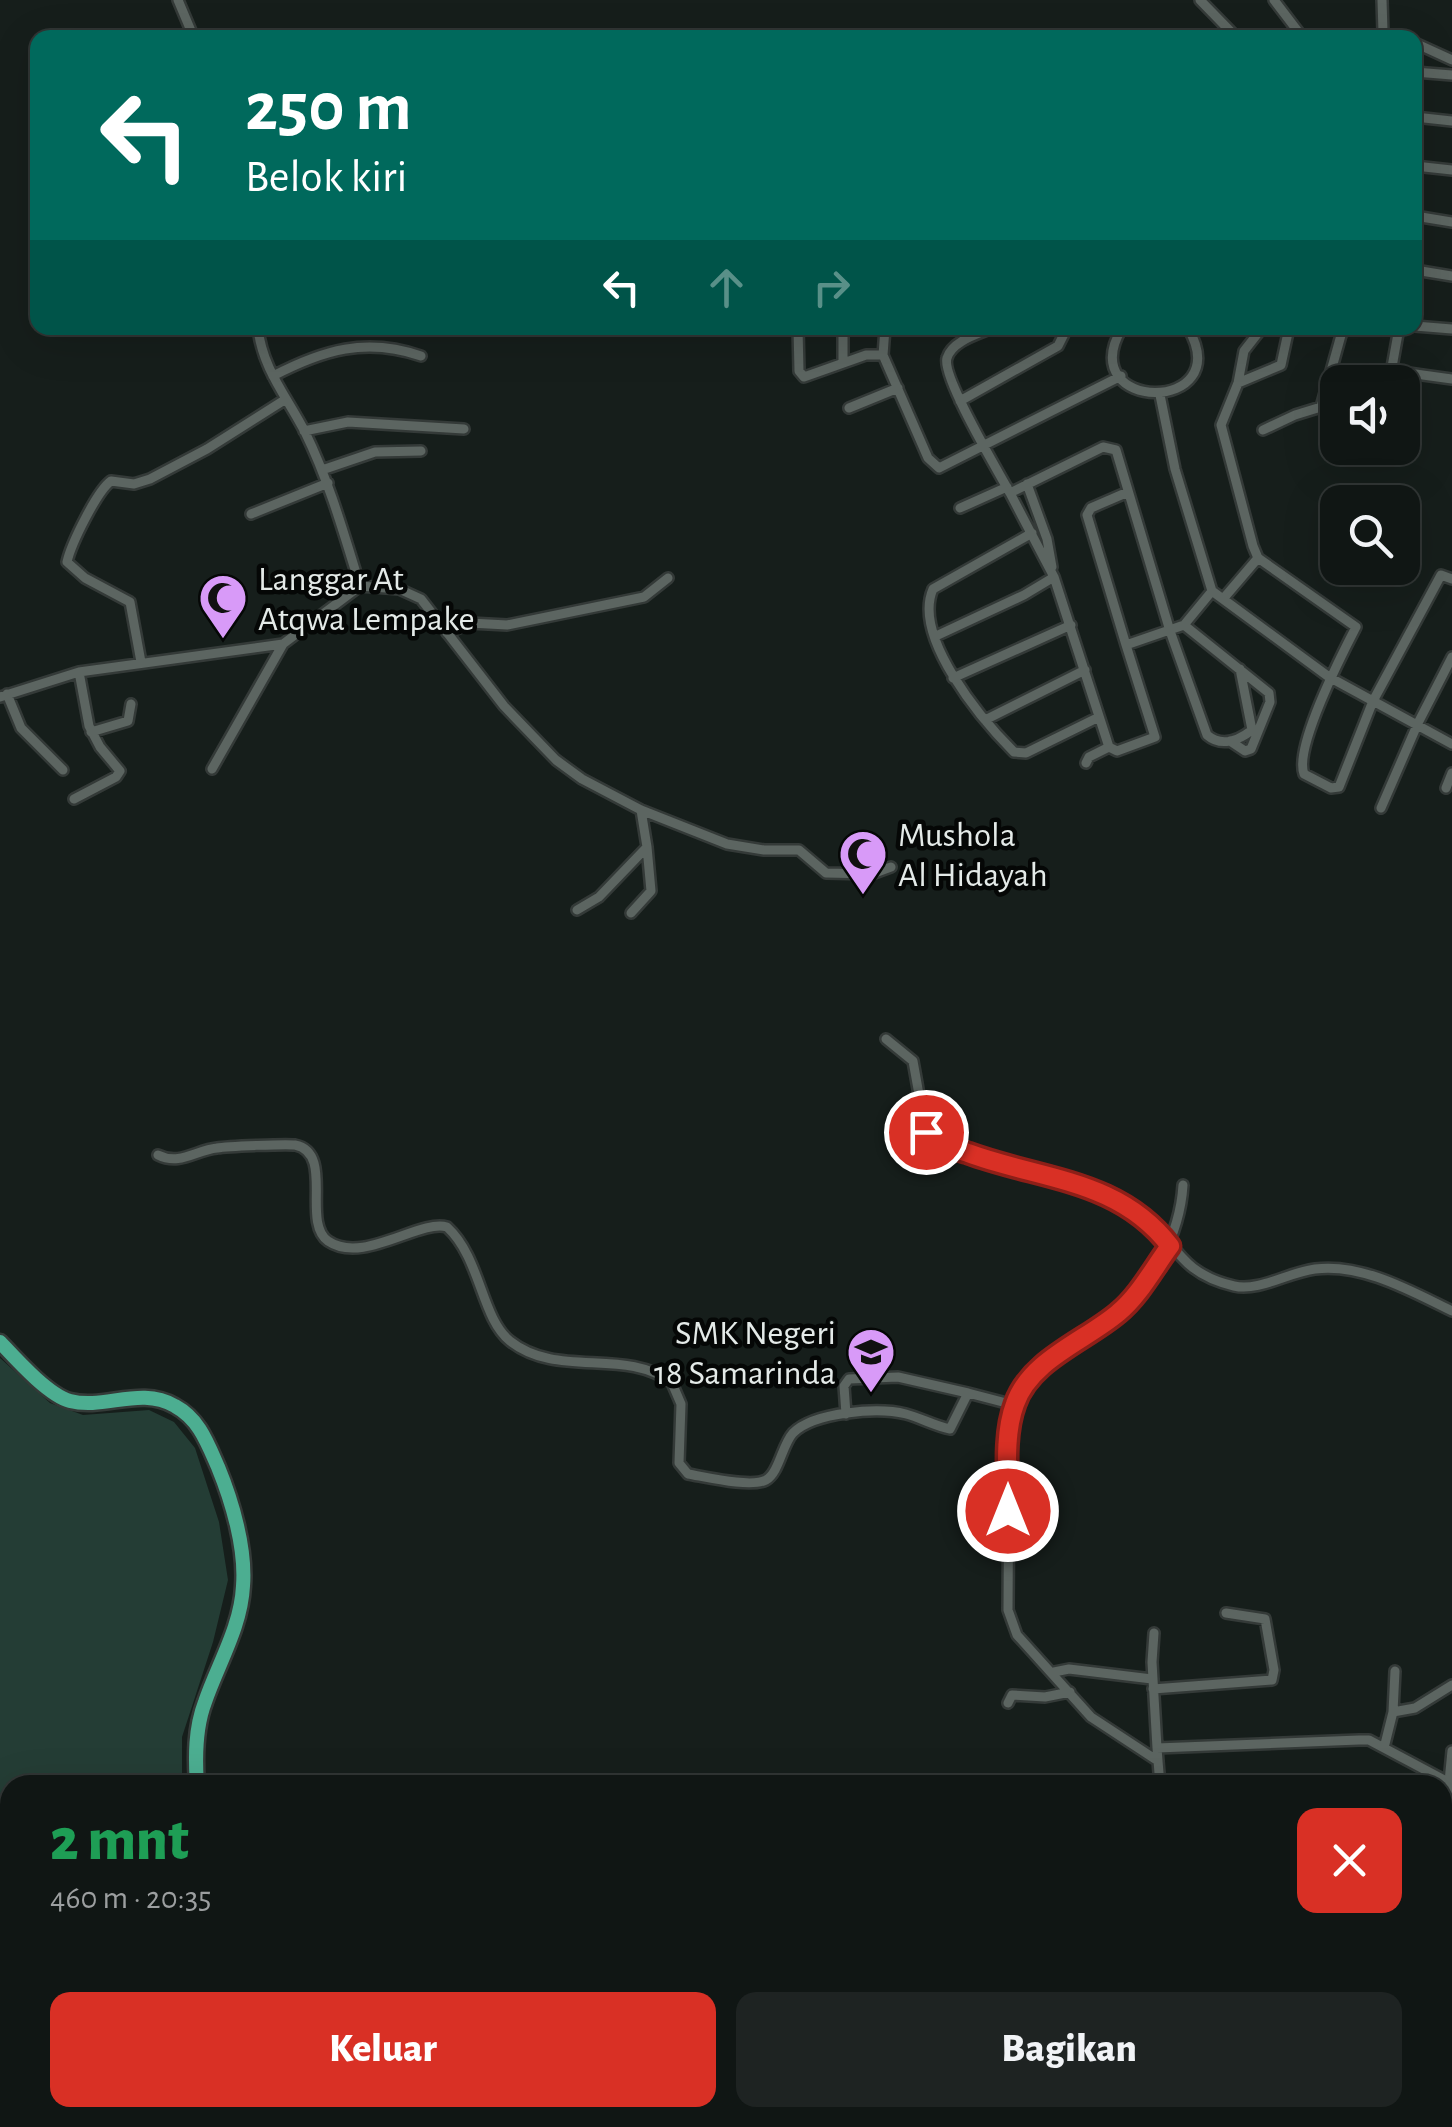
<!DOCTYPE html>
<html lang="id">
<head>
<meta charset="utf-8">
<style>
  :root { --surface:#101614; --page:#1e2322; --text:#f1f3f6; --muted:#9c9fa0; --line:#303534; --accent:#d93025 }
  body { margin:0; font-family:"Alegreya Sans",sans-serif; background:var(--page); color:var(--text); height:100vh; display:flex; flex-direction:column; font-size:38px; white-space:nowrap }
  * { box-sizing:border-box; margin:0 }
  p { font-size:32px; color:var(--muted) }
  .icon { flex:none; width:55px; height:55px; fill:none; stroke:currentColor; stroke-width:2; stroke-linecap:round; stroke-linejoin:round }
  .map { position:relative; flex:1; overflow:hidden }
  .side { position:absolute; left:0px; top:1775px; width:1452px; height:352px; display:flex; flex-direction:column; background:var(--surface); border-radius:30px 30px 0 0; box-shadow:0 10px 40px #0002,0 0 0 2px var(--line) }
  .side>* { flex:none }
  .top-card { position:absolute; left:30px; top:30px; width:1392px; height:305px; border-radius:20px; box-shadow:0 10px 40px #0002,0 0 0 2px var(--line); background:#00695c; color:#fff; overflow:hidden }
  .controls { position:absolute; left:1320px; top:365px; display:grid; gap:20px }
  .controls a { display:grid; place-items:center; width:100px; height:100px; border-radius:20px; background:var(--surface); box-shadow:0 10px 40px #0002,0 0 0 2px var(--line); font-size:50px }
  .pin { position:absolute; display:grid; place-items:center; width:85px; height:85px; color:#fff; margin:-42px; border:5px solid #fff; border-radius:50%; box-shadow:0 2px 10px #0007 }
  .me { position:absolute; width:110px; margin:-55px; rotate:0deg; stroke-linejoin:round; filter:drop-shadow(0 0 8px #0008) }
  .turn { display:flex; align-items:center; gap:35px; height:210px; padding:0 50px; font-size:45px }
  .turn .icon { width:130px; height:130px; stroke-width:2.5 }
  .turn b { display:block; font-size:70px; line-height:85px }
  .lanes { display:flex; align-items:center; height:95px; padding:0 50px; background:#0003; justify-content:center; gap:50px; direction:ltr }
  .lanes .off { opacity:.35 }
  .round { display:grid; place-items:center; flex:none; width:105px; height:105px; border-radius:20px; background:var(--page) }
  .overview { display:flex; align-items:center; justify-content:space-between; height:170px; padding:0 50px }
  h1 { font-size:60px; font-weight:800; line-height:75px; color:#1e9e55 }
  .button { display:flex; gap:20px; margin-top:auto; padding:20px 50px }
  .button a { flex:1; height:115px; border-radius:20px; background:var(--accent); color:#fff; font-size:40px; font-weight:800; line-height:115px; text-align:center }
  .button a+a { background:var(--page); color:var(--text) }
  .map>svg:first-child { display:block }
  .green { fill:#243d35 }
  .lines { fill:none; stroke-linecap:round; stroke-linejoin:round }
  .minor-casing { stroke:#343a38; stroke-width:14 }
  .highway-casing { stroke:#343a38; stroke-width:19 }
  .minor { stroke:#5c6561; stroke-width:9 }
  .highway { stroke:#4cae91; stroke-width:14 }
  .route-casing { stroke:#8d1f18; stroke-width:25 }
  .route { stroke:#d93025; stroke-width:18 }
  .labels { text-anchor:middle; stroke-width:9; stroke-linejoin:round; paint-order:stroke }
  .poi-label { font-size:35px; fill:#e4eae8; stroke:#050706; text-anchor:start }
</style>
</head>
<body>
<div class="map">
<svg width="1452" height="2127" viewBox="0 0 1452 2127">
  <rect width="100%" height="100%" fill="#161e1b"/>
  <!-- green -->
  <path class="green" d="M0,1358L50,1403L83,1415L149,1410L174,1422L195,1448L219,1522L228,1580L213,1642L182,1737V1785H10V2118H69L57,2127H0Z"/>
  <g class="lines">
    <!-- minor casing -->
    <g class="minor-casing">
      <path id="minor" d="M178,0L194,38
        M1200,0L1237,38
        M1274,0L1303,38
        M1382,0L1383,32
        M1383,34L1402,38
        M1415,43L1452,60
        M1415,72L1452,75
        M1415,117L1452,121
        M1415,166L1452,170
        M1415,216L1452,222
        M1415,270L1452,276
        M1415,326L1452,329
        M258,328C262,368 287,397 305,432C329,481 344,534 360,586
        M798,328L799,371L804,377L866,355H883L928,458L939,468L1121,376
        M843,328V363
        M992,328C978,334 952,341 947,358C941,376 998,471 1010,493L1103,447L1116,450L1170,631L1207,735C1221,747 1238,741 1252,730
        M1122,328C1072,413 1238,415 1188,328
        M1262,328L1244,351L1238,383L1221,425L1253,546L1258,558L1356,627C1342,654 1294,748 1304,774L1331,788L1339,787L1373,701L1441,575L1452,579
        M1399,328L1392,367L1394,371L1452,379
        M883,355L885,328
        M273,376C323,350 366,337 421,356
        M1238,383L1281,365L1289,328
        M1160,395L1175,469L1212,591L1329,677L1452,744
        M960,401L1058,346L1067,328
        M849,408L898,388
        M1263,430L1295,415L1321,407L1343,328
        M304,431L348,422L464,429
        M322,470L375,452L421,451
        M1027,484L1047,539L1052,567
        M1128,492L1091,508L1087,515L1126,645L1184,625L1212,591
        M1010,493L1054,577L1109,747L1117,751L1155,737L1126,645
        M960,508L1007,487
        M251,514L328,483
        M1032,533L933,589C912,637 982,720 1014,752L1026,753L1099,717
        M1223,599L1258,558
        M1184,625L1269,693L1270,702L1251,749L1245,751L1230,741
        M447,633L470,623L507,625L644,597L668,578
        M936,636L1024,595L1054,577
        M141,662L130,602L85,578L67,562C71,544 97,491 111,481L134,484L150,479L207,449L286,399
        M1240,669L1252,730
        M953,678L1071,625
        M7,694L21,728L63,770
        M0,697L79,672L283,644L360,586L399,589L421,599L504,706L556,760L582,779L641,810L727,844L764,850H799L826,873L872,874L891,867
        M985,720L1085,670
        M91,732L128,721L131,704
        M1086,763L1089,757L1109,747
        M212,769L283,644
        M1446,788L1452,773
        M74,799L116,777L120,771L100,747L89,726L79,672
        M1381,808L1418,723L1452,657
        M577,910L599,897L647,847L641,810
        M631,913L651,891L647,847
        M886,1039L913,1061L923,1117L932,1139C994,1173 1073,1170 1134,1208C1176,1235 1173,1272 1234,1286C1259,1292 1289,1272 1315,1269C1362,1263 1411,1291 1452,1311
        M158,1155C180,1166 196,1150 217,1148C227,1146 287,1144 295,1145C335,1153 301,1222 328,1241C363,1265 419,1219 447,1227C481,1258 481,1318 510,1341C558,1379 625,1347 672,1383L681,1404L679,1463L688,1474C706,1477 751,1488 766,1480C779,1473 782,1445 793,1433C814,1412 878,1407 906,1414C921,1418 935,1426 950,1429L968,1393L1014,1405L1009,1449L1008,1610L1017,1635L1091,1717L1158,1761L1157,1748L1359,1740H1369L1448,1782
        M1014,1405C1036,1363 1076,1345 1112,1318C1152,1289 1180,1234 1183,1185
        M846,1414L844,1386L849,1379L898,1377L968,1393
        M1154,1633L1152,1662L1157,1748
        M1054,1672L1069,1669L1152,1679
        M1153,1689L1272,1680L1274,1670L1265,1619L1226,1613
        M1008,1703L1012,1695L1045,1697L1070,1692
        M1393,1712L1415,1708L1452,1685
        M1384,1748L1393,1712L1395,1671
        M1158,1761L1160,1785
        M1442,1854L1452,1751
        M1442,1947H1452
        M1442,1974L1452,2016
        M1174,2127L1192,2122"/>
    </g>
    <!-- highway casing -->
    <g class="highway-casing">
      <path id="highway" d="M0,1342C16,1359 48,1395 70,1401C105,1410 140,1386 175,1406C199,1419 207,1442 218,1467C232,1501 246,1548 243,1586C241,1627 218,1664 205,1702C195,1728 195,1757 197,1785
        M529,2118L534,2127"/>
    </g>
    <!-- minor -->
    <use href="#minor" class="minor"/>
    <!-- highway -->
    <use href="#highway" class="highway"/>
  </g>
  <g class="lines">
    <!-- route casing -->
    <g class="route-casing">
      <path id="route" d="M926,1132C936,1145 953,1148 968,1153C1041,1180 1119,1179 1170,1246C1153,1269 1139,1296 1118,1313C1085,1341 1030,1360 1015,1404C1003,1436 1008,1478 1008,1511"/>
    </g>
    <!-- route -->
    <use href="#route" class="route"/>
  </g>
  <!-- icons -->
  <defs>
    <g id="mosque-pin" transform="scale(2.5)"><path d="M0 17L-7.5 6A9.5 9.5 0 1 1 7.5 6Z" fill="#d89af8" stroke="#050706"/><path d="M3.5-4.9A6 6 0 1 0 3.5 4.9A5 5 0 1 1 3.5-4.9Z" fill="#111"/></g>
    <g id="school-pin" transform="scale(2.5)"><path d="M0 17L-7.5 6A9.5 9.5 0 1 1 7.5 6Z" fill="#d89af8" stroke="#050706"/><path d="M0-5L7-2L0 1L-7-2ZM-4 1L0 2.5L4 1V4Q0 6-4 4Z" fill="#111"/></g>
  </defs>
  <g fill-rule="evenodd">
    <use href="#mosque-pin" x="223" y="598"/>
    <use href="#mosque-pin" x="863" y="854"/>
    <use href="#school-pin" x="871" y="1352"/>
  </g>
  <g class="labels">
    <!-- poi labels -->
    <g class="poi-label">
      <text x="258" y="590">Langgar At<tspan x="258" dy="40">Atqwa Lempake</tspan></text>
      <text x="898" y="846">Mushola<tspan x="898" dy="40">Al Hidayah</tspan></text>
      <text x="836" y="1344" text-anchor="end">SMK Negeri<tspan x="836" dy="40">18 Samarinda</tspan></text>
    </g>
  </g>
</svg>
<div class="controls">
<a><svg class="icon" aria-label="sound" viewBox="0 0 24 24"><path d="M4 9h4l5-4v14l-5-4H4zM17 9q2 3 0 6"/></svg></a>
<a><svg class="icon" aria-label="search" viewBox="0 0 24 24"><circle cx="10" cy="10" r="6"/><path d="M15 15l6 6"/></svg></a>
</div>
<div class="pin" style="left:926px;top:1132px;background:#d93025"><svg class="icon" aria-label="arrive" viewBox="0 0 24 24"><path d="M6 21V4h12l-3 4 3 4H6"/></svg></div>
<svg class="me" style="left:1008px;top:1511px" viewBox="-20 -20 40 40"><circle r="17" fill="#d93025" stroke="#fff" stroke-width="3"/><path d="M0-11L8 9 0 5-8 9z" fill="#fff"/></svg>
<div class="top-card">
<div class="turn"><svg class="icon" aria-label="left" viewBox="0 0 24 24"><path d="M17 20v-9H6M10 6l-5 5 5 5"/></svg><div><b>250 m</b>Belok kiri</div></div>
<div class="lanes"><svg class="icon" aria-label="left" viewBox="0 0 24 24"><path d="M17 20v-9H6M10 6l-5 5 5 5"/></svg><svg class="icon off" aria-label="ahead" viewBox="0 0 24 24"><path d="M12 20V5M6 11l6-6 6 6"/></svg><svg class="icon off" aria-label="right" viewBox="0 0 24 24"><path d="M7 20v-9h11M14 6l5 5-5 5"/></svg></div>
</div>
<section class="side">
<div class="overview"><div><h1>2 mnt</h1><p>460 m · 20:35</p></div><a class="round" style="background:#d93025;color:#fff"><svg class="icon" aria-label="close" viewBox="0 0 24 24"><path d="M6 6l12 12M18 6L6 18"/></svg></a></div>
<div class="button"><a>Keluar</a><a>Bagikan</a></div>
</section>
</div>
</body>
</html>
